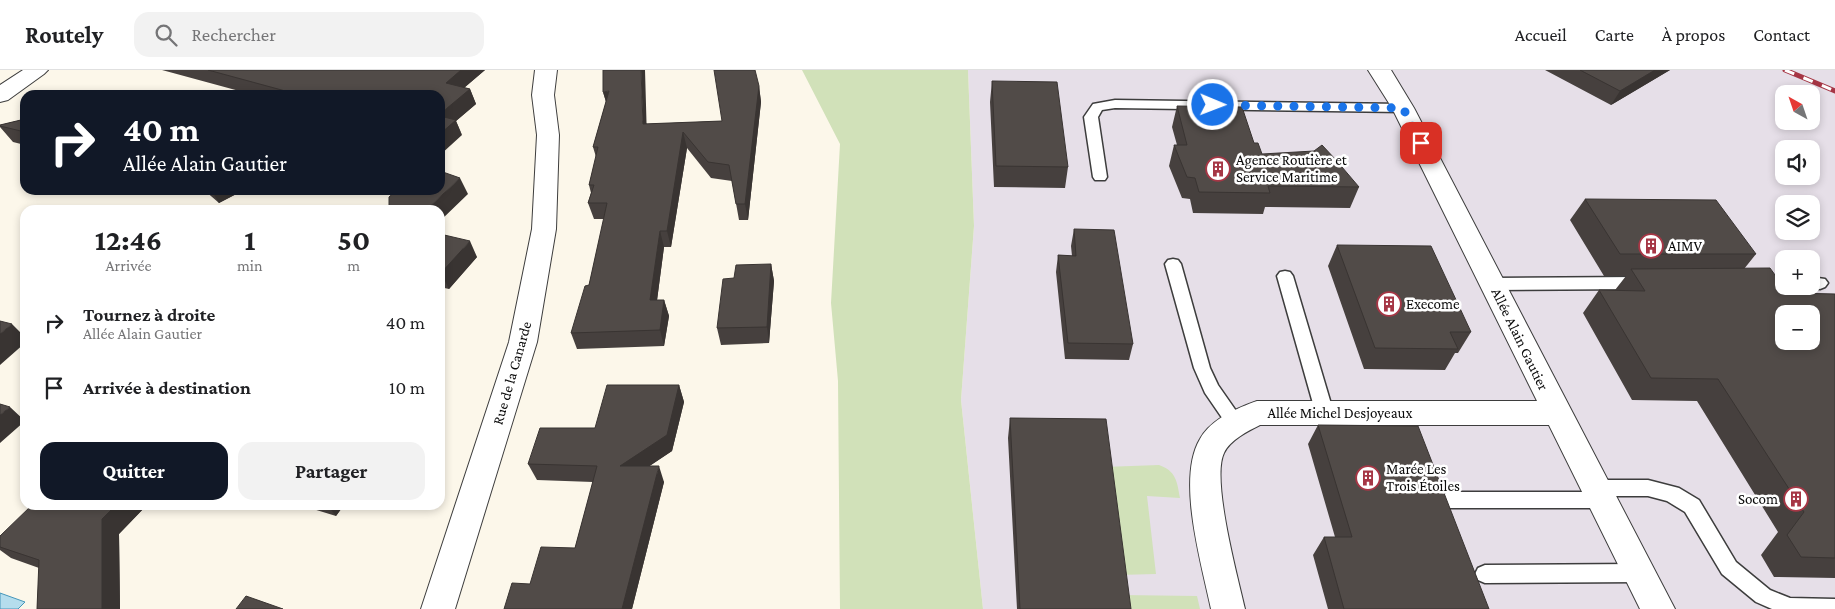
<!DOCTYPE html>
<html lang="fr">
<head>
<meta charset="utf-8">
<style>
  :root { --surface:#fff; --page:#f2f2f2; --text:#202124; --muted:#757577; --line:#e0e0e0; --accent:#111827 }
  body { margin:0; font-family:"Crimson Pro",serif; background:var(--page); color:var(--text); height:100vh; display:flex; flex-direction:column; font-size:19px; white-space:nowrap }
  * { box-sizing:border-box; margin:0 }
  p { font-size:16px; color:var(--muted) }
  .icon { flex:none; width:28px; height:28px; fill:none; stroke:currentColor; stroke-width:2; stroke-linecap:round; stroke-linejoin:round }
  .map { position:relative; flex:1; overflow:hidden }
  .sheet { position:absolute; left:20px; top:135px; width:425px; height:305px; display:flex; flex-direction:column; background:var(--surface); border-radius:15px; box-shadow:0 2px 8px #0003 }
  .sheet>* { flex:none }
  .guide { position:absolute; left:20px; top:20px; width:425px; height:105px; border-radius:15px; box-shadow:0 2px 8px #0003; background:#111827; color:#fff; overflow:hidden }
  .needle { width:32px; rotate:320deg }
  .tools { position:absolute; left:1775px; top:15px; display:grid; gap:10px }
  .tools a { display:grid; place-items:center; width:45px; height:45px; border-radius:10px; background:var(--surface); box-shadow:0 2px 8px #0003; font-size:25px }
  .pin { position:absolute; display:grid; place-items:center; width:42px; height:42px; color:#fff; margin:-21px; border-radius:10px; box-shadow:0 2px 8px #0006 }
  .me { position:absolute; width:55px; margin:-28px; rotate:91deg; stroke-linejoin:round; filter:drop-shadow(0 0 4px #0008) }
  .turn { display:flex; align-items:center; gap:18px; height:105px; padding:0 20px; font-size:22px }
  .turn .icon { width:65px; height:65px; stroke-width:2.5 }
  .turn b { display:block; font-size:35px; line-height:42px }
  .eta { display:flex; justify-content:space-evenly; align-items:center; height:85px; text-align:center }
  .eta b { font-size:30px; font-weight:700; line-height:35px }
  .action { display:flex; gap:10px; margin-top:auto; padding:10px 20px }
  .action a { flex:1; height:58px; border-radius:15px; background:var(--accent); color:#fff; font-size:20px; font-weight:700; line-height:58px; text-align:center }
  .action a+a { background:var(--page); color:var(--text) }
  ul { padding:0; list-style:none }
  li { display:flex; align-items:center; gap:15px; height:65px; padding:0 20px }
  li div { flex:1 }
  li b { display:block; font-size:19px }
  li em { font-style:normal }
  header { display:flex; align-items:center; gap:30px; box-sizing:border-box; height:70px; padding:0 25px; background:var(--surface); border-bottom:1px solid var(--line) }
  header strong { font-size:24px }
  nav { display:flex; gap:28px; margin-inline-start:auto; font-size:18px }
  .search { width:350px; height:45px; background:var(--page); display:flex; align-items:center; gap:12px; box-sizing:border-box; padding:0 18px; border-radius:15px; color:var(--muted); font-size:19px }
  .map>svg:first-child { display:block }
  .industrial { fill:#e6dfe8; fill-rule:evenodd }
  .green { fill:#d1e1b9 }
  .water { fill:#b5dded; stroke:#4696ba }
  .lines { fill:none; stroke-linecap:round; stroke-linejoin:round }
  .service-casing { stroke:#3d3d3d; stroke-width:3 }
  .minor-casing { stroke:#3d3d3d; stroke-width:2 }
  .tertiary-casing { stroke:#3d3d3d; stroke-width:2 }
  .service { fill:#fff; fill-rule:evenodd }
  .minor { fill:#fff; fill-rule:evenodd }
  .tertiary { fill:#fff; fill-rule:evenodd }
  .rail-casing { stroke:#a63645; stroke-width:5 }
  .rail { stroke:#fff; stroke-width:3; stroke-dasharray:10; stroke-linecap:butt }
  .wall { fill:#46403e }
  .shaded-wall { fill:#393432 }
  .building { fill:#514b48; stroke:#393432; fill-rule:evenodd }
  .route { stroke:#1a73e8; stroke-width:9; stroke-dasharray:0 16.2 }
  .labels { text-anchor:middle; stroke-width:5; stroke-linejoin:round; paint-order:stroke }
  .poi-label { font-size:15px; fill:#0a0a0a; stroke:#fff; text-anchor:start }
  .street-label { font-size:15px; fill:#0a0a0a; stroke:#fff }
</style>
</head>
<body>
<header>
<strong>Routely</strong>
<div class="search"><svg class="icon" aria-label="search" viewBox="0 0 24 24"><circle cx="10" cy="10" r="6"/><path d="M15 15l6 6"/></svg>Rechercher</div>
<nav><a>Accueil</a><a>Carte</a><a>À propos</a><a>Contact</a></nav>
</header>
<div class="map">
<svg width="1835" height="539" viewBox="0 0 1835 539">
  <rect width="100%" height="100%" fill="#fcf7ea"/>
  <!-- industrial -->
  <path class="industrial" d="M968,0H1835V539H983L961,330L974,156ZM1784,24H1811V51H1784ZM1784,79H1811V106H1784ZM1784,134H1811V161H1784ZM1784,189H1811V216H1784ZM1784,244H1811V271H1784Z"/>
  <!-- green -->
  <path class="green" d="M802,0H968L974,156L961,330L983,539H840L838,311L831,233L840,74Z
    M1159,395C1176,401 1177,411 1180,428L1147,426L1156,504L1118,505L1104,397Z
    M1121,525L1197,526L1200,539H1123Z"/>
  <!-- water -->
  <path class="water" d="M0,523L25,532L18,539H0Z"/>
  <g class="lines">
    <!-- service casing -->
    <g class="service-casing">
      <path id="service" d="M1115,30L1403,34L1409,38L1403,42L1115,38L1102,40L1098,47L1107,107L1105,110H1095L1093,107L1084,47L1093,34Z
        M1173,189L1178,190L1181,194L1210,298L1218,315L1241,348L1244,353L1241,358L1235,360L1229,358L1205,323L1194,298L1165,194L1168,190Z
        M1285,201L1290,202L1293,206L1334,344L1331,349L1325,351L1319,349L1316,344L1277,206L1280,202Z
        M1640,207L1645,209L1648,213L1645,217L1640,219L1493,220L1488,218L1485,214L1488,210L1493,208Z
        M1811,207L1825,209L1828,213L1825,217L1820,219L1806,217L1811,216Z
        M1595,410H1648L1679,418L1699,430L1736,492L1770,520L1790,528L1835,529V539H1772L1756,532L1722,504L1685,442L1667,431L1648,426H1609L1611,430L1609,436L1602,438H1450L1443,436L1441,430L1443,424L1450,422H1588L1586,418L1589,412Z
        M1639,494L1646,497L1649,503L1646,509L1639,512L1485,513L1478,510L1475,504L1478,498L1485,495Z"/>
    </g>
    <!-- minor casing -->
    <g class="minor-casing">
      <path id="minor" d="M535,0H557L554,25L559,65L556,159L537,272L455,539H421L509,272L532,159L537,65L532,25Z
        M1257,331H1557L1567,335L1572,343L1567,351L1557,355H1260C1248,361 1230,370 1224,383C1211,409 1238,508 1245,539H1211C1202,495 1176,409 1200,369C1211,349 1237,338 1257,331Z"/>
    </g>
    <!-- tertiary casing -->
    <g class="tertiary-casing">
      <path id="tertiary" d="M23,0H48L44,4L8,30L0,32V15Z
        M1368,0H1391L1414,38L1675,539H1640L1392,38Z"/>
    </g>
    <!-- service -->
    <use href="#service" class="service"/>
    <!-- minor -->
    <use href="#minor" class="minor"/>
    <!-- tertiary -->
    <use href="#tertiary" class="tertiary"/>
    <!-- rail casing -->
    <g class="rail-casing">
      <path id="rail" d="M1785,0L1835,21"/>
    </g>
    <!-- rail -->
    <use href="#rail" class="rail"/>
  </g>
  <!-- wall -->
  <path class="wall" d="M162,0H485L464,18L470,19L476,34L456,51L462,65L440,25H254Z
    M1545,0H1670L1611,35Z
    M992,11L1068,97L1065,118L994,117L990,32Z
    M759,16L761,32L748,150H739L732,111L711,108L687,78L671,177H664L657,230H664L669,246L664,276L577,279L571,263L589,215L604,149H594L588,133L591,123L589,115L596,87L593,77L606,32L603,22L647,54L722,51Z
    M1177,36L1254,73L1262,84L1359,117L1350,138L1265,137L1263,144L1193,143L1190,129L1182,128L1169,96L1174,75H1177L1172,57Z
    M25,49V75L13,72L0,57V55Z
    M204,120H244L219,133Z
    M1585,129L1756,184L1744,199L1788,223L1835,224V508L1774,507L1761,485L1778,462L1697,331L1632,330L1583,243L1599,220H1615L1626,206H1604L1570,150Z
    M1074,159L1133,274L1129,290L1065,289L1056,202L1058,185L1072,186L1071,176Z
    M440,164L477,187L449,219L440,217Z
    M1337,175L1471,262L1458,283H1455L1445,300L1364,299L1328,196Z
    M771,194L774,211L769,273L721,275L717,258L734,208Z
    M679,315L684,332L672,381L649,396L664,412L632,539H504L530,514L575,478L593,412L537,410L528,394L595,358Z
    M1010,348L1131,539H1017L1008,368Z
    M1318,355L1489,539H1328L1313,485L1324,467H1335L1308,374Z
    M59,435L146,436L119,464L120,539H37L39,498L11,488L0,480V466Z
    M300,435H344L336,446Z"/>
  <!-- shaded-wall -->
  <path class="shaded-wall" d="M461,0H485L452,28L446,13Z
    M641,0H645L647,70L643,54Z
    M1655,0H1670L1611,35L1620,21Z
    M759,16L761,32L748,150L745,134Z
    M470,19L476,34L456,51L462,65L440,85V44Z
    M609,21L608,38L603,22Z
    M683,62L687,78L671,177L667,161Z
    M460,108L468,124L440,151V140H426Z
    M211,120H244L219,133Z
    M660,161L664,177L655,246L650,230Z
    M470,171L477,187L449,219L441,203Z
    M771,194L774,211L769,273L767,257Z
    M664,230L669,246L664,276L660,260Z
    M12,254L25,267V273L0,295V264Z
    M679,315L684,332L672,381L626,412L620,396Z
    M10,337L25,351L0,373V345Z
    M659,396L664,412L632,539H622Z
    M116,435L146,436L119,464L120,539H102V449Z
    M327,435H344L336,446Z"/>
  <!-- building -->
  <path class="building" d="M208,0H461L446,13L470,19L440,44V25H285L289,22Z
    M603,0H641L643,54L722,51L714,0H755L759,16L745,134H736L729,95L708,92L683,62L667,161H660L650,230H664L660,260L571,263L585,216L589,215L607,133H588L594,115H589L598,77H593L609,21L603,22Z
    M1580,0H1655L1620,21Z
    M992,11L1057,12L1068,97L996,96Z
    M1177,36L1242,37L1254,73H1258L1262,84L1314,81L1322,75L1336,90L1359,117L1268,116L1270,123L1199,122L1195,108L1187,107L1174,75H1187Z
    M440,46L456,50L440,64Z
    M25,49V62L0,56V55Z
    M440,101L460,108L426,140H389V127L397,120H440Z
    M1585,129L1716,130L1756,184H1620Z
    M1074,159L1114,160L1133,274L1068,273L1058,185L1076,186Z
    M440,164L470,171L441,203H440Z
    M1337,175L1431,176L1471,262H1450L1458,279L1375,278Z
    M771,194L767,257L717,258L723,209L734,208L736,195Z
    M1770,198L1788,223L1835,224V488L1801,487L1787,465L1804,442L1718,309L1651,308L1599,220L1645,221L1631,199ZM1784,244H1811V271H1784Z
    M0,251L12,254L0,264Z
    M607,315H679L667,365L620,396H659L622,539H504L512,513L530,514L541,477L575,478L597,396L528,394L540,358H595Z
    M0,334L10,337L0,345Z
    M1010,348L1106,349L1131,539H1020Z
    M1318,355L1418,356L1489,539H1344L1324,467H1352Z
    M32,435H55L58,436L59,435H116L102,449V539H37L39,490L0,477V466Z
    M246,526L283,539H236Z"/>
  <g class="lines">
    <!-- route -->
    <path class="route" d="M1213,35L1403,38L1421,73"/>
  </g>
  <!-- icons -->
  <defs>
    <g id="building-ring" transform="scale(1.25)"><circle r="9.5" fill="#fff" stroke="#a63645" stroke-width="1.5"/><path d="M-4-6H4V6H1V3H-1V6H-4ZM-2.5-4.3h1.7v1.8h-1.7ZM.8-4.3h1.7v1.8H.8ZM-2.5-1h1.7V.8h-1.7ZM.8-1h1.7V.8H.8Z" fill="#a63645"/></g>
  </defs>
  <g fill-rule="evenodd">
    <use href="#building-ring" x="1218" y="99"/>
    <use href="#building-ring" x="1651" y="176"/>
    <use href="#building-ring" x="1389" y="234"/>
    <use href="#building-ring" x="1368" y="408"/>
    <use href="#building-ring" x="1796" y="429"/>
  </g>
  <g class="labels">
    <!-- poi labels -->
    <g class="poi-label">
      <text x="1236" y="95">Agence Routière et<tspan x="1236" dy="17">Service Maritime</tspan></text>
      <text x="1668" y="181">AIMV</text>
      <text x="1406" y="239">Execome</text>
      <text x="1386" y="404">Marée Les<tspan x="1386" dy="17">Trois Étoiles</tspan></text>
      <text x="1778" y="434" text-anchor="end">Socom</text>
    </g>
    <!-- street labels -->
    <g class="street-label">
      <text transform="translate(1520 269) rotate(64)" y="5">Allée Alain Gautier</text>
      <text transform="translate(512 303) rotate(-74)" y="5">Rue de la Canarde</text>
      <text x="1340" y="348">Allée Michel Desjoyeaux</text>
    </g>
  </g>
</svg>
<div class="tools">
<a><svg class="needle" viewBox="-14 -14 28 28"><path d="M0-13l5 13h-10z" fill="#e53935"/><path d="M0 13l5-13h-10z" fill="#757577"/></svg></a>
<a><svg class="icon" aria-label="sound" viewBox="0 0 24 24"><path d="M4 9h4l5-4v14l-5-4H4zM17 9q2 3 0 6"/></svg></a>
<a><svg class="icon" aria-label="layers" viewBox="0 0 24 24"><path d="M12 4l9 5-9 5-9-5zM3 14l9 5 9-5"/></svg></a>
<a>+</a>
<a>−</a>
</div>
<div class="pin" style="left:1421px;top:73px;background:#d93025"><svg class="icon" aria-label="arrive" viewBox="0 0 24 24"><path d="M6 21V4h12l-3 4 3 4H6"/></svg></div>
<svg class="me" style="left:1213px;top:35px" viewBox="-20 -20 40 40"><circle r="17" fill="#1a73e8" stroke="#fff" stroke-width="3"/><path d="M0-11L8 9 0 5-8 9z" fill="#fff"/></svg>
<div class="guide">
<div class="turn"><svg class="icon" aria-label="right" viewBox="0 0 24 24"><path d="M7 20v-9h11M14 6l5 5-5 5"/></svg><div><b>40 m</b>Allée Alain Gautier</div></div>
</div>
<section class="sheet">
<div class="eta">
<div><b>12:46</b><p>Arrivée</p></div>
<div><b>1</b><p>min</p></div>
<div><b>50</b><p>m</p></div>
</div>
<ul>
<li><svg class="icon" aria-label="right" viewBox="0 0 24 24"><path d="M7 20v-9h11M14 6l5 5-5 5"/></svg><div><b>Tournez à droite</b><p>Allée Alain Gautier</p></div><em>40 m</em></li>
<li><svg class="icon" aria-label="arrive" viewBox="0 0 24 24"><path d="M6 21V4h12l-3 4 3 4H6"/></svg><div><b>Arrivée à destination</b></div><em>10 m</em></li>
</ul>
<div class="action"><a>Quitter</a><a>Partager</a></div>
</section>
</div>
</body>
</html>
